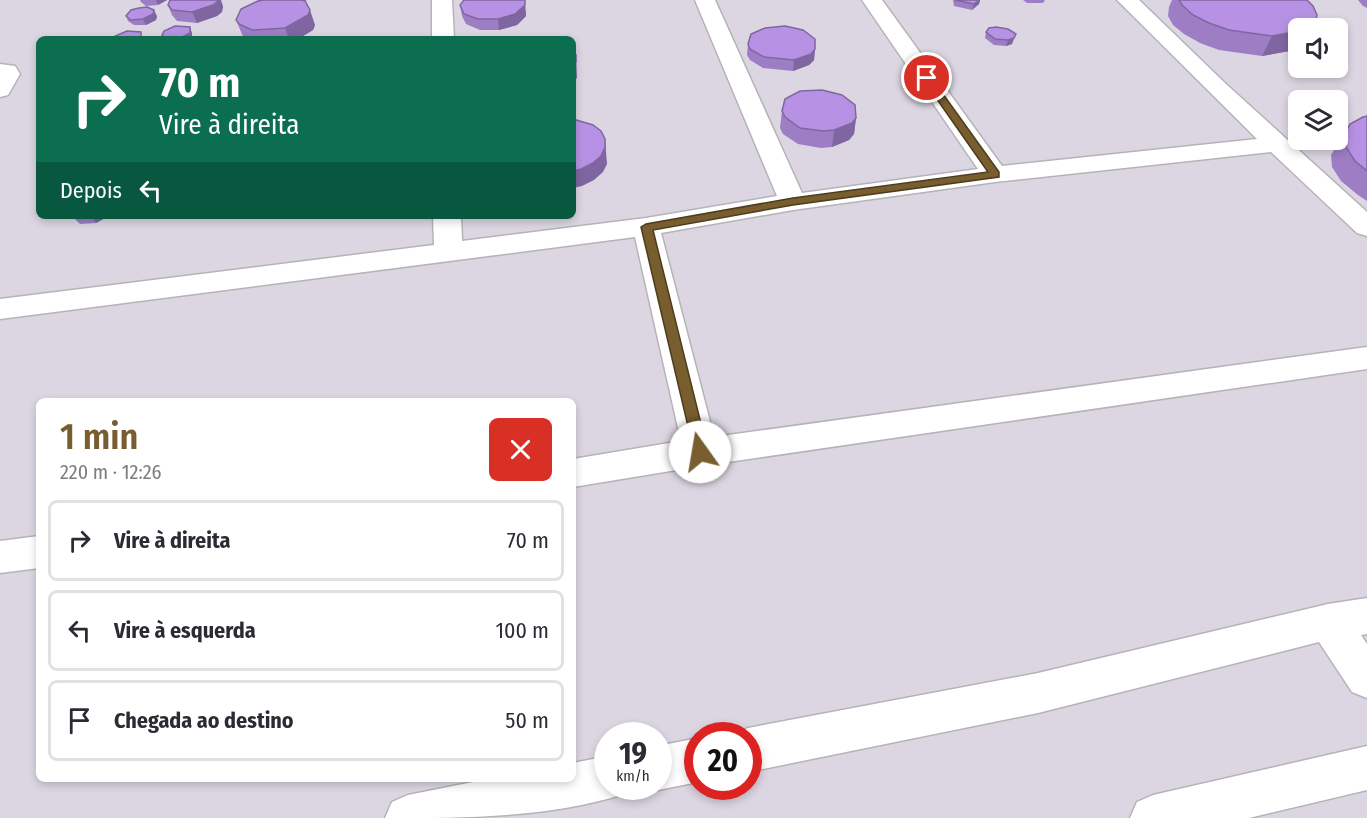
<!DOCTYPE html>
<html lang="pt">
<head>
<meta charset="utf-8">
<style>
  :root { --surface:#fff; --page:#f7f7f7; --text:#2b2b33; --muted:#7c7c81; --line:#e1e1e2; --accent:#785d2f }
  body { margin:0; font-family:"Fira Sans Condensed",sans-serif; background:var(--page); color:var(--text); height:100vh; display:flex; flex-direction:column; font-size:22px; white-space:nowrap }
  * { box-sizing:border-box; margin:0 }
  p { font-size:20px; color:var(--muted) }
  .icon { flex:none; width:33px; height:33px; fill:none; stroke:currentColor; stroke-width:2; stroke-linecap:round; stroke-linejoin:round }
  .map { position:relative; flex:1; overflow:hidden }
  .drawer { position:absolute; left:36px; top:398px; width:540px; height:384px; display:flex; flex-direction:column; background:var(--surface); border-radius:9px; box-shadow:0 3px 9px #0003 }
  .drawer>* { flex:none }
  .top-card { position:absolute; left:36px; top:36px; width:540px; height:183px; border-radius:9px; box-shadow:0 3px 9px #0003; background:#0b6e4f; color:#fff; overflow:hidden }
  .buttons { position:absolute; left:1288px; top:18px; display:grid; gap:12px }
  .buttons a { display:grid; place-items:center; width:60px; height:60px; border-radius:9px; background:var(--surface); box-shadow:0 3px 9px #0003; font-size:30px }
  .speed { position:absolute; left:594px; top:722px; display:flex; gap:12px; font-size:30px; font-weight:700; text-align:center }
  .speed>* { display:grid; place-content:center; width:78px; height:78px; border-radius:50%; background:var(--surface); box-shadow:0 3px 9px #0003; line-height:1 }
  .speed small { font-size:15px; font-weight:400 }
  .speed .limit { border:9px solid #d22; background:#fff; color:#111 }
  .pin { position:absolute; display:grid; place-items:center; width:51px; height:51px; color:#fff; margin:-26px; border:3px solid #fff; border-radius:50%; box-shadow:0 2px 6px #0007 }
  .me { position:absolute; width:66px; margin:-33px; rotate:347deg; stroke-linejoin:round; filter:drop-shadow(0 0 4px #0008) }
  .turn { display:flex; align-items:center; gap:21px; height:126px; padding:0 24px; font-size:27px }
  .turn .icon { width:78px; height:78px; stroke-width:2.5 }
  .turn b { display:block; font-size:42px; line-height:51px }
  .then { display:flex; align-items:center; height:57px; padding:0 24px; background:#0003; gap:12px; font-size:22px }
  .round { display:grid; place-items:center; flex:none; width:63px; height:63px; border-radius:9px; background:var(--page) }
  .headline { display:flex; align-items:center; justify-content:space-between; height:102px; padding:0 24px }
  h1 { font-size:36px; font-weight:600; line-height:45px; color:var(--accent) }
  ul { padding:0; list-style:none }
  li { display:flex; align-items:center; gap:18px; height:81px; margin:0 12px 9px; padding:0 12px; border:3px solid var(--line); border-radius:9px }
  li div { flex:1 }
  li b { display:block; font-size:22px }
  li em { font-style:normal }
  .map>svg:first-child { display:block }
  .built { fill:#dbd6e2; fill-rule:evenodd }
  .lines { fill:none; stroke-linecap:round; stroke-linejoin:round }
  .minor-casing { stroke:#b5b3b8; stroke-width:3 }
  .minor { fill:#fff; fill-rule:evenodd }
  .wall { fill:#9d7ec4 }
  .shaded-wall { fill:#8066a0 }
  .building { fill:#b792e4; stroke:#8066a0; stroke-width:1.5 }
  .route { fill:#785d2f; stroke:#4e3c1f; stroke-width:1.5 }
</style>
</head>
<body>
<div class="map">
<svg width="1367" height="818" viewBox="0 0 1367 818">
  <rect width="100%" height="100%" fill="#e6e4e9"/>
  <!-- built -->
  <path class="built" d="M0,0H1367V818H0ZM1299,28H1338V68H1299ZM39,39H573V216H39ZM1299,100H1338V140H1299ZM39,400H573V778H39ZM608,735H658V786H608ZM698,735H748V786H698Z"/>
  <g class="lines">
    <!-- minor casing -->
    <g class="minor-casing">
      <path id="minor" d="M432,0H452L454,39H432Z
        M695,0H715L802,193L978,169L862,0H882L1002,166L1257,139L1117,0H1139L1227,85L1367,212V236L1357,233L1271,152L995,182L793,210L661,233L714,437L1367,347V369L701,466L573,487V459L681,441L635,237L0,319V299L434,245L433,216H461L462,241L646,218L777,196Z
        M0,64L15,66L20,74L8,95L0,97Z
        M39,536V568L0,573V541Z
        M1367,598V634L1361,635L1367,644V698L1352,692L1319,642L1038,713L748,772V735H732L748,728L1038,673L1328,604Z
        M698,738V782L658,790L648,786H658V746Z
        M1367,746V790L1249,818H1130L1137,802L1153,795Z
        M608,756V786H627L624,794C549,818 464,818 385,818L392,802L408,795L493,778H573V763Z"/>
    </g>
    <!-- minor -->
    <use href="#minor" class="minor"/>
  </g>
  <!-- wall -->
  <path class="wall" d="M140,0H167L158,5L146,6L141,2Z
    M258,0H307L305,1L315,25L313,30L298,39H244L236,20L259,1Z
    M953,0H980L979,4L972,10L954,6Z
    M1023,0H1045L1043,3H1027Z
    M1172,0H1307L1315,23L1312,28H1299V47L1295,50L1262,56L1219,50L1200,43L1184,34L1173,25L1168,16L1169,7Z
    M1358,0H1367V8L1363,6Z
    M168,5L223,6L222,12L217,16L197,23L177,21L172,15Z
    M460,5L526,11V16L517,25L499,30H480L466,24L462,16Z
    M126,16H157L156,20L146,25H134L128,21Z
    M996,27L1012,44L1006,46L994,45L985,38L986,32Z
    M748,44L815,49L814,60L809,65L793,71L763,68L750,60L747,55Z
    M782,111L856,118L854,134L849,140L832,147L821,148L798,144L783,134L780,128Z
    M1367,116V201L1358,195L1341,181L1332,167L1331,155L1350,124Z
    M72,216H106L105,218L96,223L80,224Z"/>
  <!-- shaded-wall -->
  <path class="shaded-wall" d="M156,0H167L158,5Z
    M218,0H221L223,6L222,12L217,16L197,23L192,12Z
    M979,0H980L979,4L972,10L974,4Z
    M525,1L526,16L517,25L499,30L498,19Z
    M154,10L157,16L156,20L146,25L143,19Z
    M310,10L315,25L313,30L298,39H289L285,28Z
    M190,27L192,33V38L180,39V38Z
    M1299,31V47L1295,50L1262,56L1272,36Z
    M1016,34L1012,44L1006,46L1008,40Z
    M815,49L814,60L809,65L793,71L794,60Z
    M576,55L577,78L573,82V64Z
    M856,118L854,134L849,140L832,147L834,130Z
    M605,139L607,164L603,172L594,180L582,186L573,188V171Z
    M94,216H106L105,218L96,223L92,217Z"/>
  <!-- building -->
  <path class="building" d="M170,0H218L217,2L213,5L192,12L172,10L168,5Z
    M264,0H301L305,1L310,10L308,15L285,28L252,30L239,24L236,20L241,9L258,1Z
    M464,0H525V5L515,14L498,19H478L464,14L460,5Z
    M955,0H979L974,4Z
    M1179,0H1307L1313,6L1317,15L1315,23L1308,28H1299V31L1272,36L1229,30L1209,23L1193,15L1182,5Z
    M147,7L154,10L153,14L143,19L131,20L126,16L131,10L139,8Z
    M175,26L190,27V33L180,38L168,39L162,35L164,31Z
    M785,26L803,30L815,39V49L811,54L794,60L764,57L750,49L748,44L751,34L765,28Z
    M996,27L1008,29L1016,34L1014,38L1008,40L995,39L986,32L989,28Z
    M127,31L141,32V38L139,39H113L115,36Z
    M573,50L576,55V62L573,64Z
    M822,90L842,95L855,105L856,118L852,123L834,130L823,131L800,128L785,117L782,111L785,99L800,91Z
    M1367,116V171L1355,161L1346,147L1345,134L1350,124L1363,117Z
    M573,119L593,125L601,131L605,139V147L601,156L593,163L581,169L573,171Z
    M74,216H94L76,218Z"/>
  <!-- route -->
  <path class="route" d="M927,75L930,76L999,172V177L793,205L653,230L708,452L706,456H695L641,227L646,224L793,198L988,172L922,78Z"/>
</svg>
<div class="buttons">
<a><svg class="icon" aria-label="sound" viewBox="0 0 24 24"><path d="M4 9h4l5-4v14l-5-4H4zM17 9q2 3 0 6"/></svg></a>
<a><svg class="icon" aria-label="layers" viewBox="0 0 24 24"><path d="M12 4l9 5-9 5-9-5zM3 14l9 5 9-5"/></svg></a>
</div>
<div class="speed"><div>19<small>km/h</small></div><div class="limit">20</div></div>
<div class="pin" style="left:927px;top:78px;background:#d93025"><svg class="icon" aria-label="arrive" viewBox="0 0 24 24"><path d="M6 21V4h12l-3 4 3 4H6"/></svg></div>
<svg class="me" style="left:700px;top:452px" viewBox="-20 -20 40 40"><circle r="19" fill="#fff"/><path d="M0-13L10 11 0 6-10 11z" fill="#785d2f"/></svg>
<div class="top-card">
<div class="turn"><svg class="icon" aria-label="right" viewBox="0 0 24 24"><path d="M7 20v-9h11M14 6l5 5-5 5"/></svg><div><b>70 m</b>Vire à direita</div></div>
<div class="then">Depois<svg class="icon" aria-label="left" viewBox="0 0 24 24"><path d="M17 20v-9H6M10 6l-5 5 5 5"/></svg></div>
</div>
<section class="drawer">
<div class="headline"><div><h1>1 min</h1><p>220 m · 12:26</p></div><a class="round" style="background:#d93025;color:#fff"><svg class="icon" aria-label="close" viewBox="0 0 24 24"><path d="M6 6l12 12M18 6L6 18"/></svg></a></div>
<ul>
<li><svg class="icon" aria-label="right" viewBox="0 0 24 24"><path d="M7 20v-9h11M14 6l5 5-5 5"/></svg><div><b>Vire à direita</b></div><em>70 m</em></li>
<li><svg class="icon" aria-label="left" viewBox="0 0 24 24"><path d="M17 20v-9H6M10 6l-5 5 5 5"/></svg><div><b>Vire à esquerda</b></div><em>100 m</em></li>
<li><svg class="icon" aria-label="arrive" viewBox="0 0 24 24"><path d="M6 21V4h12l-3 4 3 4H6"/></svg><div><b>Chegada ao destino</b></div><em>50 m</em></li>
</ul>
</section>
</div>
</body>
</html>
